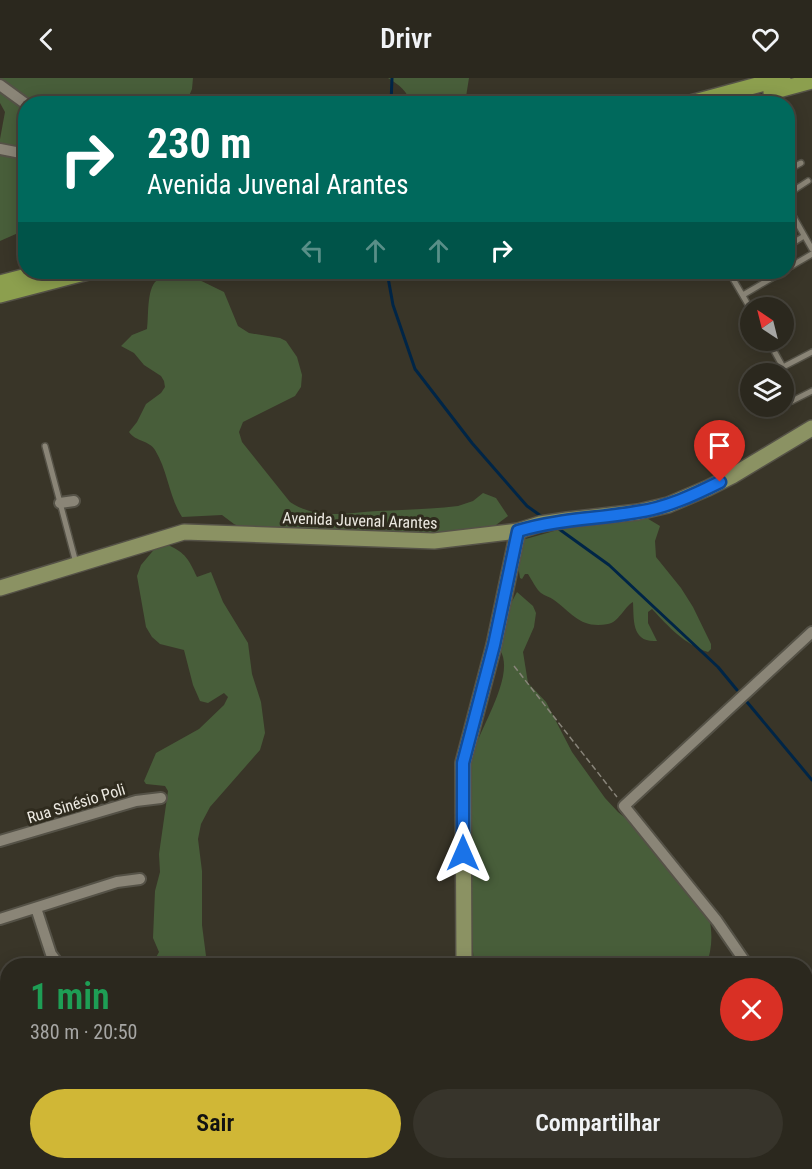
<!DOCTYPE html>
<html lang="pt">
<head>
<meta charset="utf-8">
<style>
  :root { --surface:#2b281e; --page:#37342b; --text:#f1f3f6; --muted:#a6a6a4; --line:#47443c; --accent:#d0b736 }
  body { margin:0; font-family:"Roboto Condensed",sans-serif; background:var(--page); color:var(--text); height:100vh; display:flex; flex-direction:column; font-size:22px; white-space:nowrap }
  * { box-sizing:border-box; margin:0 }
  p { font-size:20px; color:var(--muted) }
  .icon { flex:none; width:33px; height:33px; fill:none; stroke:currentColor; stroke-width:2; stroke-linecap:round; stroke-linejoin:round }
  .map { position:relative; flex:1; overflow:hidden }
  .details { position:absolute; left:0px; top:880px; width:813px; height:212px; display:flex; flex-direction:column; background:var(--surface); border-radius:24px 24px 0 0; box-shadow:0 3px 15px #0003,0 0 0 2px var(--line) }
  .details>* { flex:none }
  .guide { position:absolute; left:18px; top:18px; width:777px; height:183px; border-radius:24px; box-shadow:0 3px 15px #0003,0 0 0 2px var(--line); background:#00695c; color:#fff; overflow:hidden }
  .needle { width:39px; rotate:325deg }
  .fabs { position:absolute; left:740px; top:219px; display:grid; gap:12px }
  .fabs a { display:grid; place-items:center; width:54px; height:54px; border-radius:50%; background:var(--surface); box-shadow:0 3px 15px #0003,0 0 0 2px var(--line); font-size:30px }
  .pin { position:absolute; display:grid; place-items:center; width:51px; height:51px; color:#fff; margin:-62px -26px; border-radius:50% 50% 50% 0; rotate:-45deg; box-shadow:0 0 6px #0007 }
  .pin .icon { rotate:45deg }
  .me { position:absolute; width:66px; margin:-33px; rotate:0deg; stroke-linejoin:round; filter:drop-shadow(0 0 4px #0008) }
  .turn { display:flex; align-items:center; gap:21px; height:126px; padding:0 30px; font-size:27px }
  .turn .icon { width:78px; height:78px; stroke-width:2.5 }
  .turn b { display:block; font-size:42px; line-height:51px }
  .lanes { display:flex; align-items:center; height:57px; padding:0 30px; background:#0003; justify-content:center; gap:30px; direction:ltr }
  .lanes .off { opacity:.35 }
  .round { display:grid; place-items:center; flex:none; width:63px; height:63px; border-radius:32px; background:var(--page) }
  .headline { display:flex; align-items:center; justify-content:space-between; height:102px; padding:0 30px }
  h1 { font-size:36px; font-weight:600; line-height:45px; color:#1e9e55 }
  .action { display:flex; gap:12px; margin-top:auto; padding:12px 30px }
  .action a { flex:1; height:69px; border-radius:36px; background:var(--accent); color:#111; font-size:24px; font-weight:600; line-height:69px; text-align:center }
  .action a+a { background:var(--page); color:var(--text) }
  header { display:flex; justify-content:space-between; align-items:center; height:78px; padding:0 30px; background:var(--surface); font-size:27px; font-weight:600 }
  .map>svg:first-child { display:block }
  .green { fill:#485e3a }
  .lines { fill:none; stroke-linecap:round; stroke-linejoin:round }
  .stream { stroke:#002546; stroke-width:3 }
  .lane-casing { stroke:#555247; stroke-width:8 }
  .street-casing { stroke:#555247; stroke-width:14 }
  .secondary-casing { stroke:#555247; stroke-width:18 }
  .primary-casing { stroke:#555247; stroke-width:18 }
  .path { stroke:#888479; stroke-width:1.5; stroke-dasharray:6 3; stroke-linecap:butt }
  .lane { stroke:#8a8577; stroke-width:5 }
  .street { stroke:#8a8577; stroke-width:10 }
  .secondary { stroke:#8b9263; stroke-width:15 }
  .primary { stroke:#8c9f4e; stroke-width:15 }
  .route-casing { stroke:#114b97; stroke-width:15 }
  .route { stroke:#1a73e8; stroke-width:10 }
  .labels { text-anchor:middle; stroke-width:6; stroke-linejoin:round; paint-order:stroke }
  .street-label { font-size:16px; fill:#edeae2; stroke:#2f2b1e }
</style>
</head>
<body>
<header><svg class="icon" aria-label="back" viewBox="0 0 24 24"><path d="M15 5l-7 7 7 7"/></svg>Drivr<svg class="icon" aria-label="heart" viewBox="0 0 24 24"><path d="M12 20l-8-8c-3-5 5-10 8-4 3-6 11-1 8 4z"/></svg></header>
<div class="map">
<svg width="812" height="1091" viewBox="0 0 812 1091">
  <rect width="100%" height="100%" fill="#393528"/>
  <!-- green -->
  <path class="green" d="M0,0H193L192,11L186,25L26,26L25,152L0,163V61L5,34L0,25Z
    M388,0H469L465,25H410C408,13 399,7 388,0Z
    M183,194L224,214L238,248L249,255L280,260L286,263L297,279L302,297L301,309L295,318L243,344L239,354L242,364L290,424C317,442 348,435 377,433C404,432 431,431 458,428L473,423L483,415L496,420L508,438L488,453L476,458L252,455L234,446L222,437L182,439C169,419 168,393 155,372C149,362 136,364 129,354L137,344L146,326L161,315L165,309L164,303L161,298L144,287L134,275L121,268L132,257L147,251C149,238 146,207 159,201C163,199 169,201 173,201Z
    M640,436L660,448L655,463L656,479L681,510L693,529L711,566V571L708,574C684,566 669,549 652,531L648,534V545L657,563C631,565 634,541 633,524C624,529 619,544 608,546C581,551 573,536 554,522C550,519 545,518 541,515C536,511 532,502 528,496H525L522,501L520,500L518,488L522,462L572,448Z
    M168,467C186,475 189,482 197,499L211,494L223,524L248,565L252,596L261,624L265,655L260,672L210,729L201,746L198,761L202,793V847L206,878L211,888H158L154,883L159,874L153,860L155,813L160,794L159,776L168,713L165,708L146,706L144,703L156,675L199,651L224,627L228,619L224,615L208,625L200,623L193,607L184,572L160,566L152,559L146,549L137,498L141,487L157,468Z
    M517,514L533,528L536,535L534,549L523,574L528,605L546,624L572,674L605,720L618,734L653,762L709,839C713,857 712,871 706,888H474C471,843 468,799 468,754C468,728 467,702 473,676C480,649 516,597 500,572L509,529Z
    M483,1084H616V1085L615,1091H482Z"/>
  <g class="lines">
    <!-- stream -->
    <path class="stream" d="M391,26L392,0
      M387,194L393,227L415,291L472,365L527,428L541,438
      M559,451L609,487L718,589L737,612
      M747,624L812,702"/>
    <!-- lane casing -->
    <g class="lane-casing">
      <path id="lane" d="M788,92L801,85
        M788,116L808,103
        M788,129L812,171
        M788,168L804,158
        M788,190L812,176
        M729,194L750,230
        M743,217L782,194
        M768,262L783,289L812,274
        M792,323L812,313
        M45,368L76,485"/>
    </g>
    <!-- street casing -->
    <g class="street-casing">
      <path id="street" d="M0,7L26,26
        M0,71L26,76
        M60,425L74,423
        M0,763L136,723L161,720
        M36,830L51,876L60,888
        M0,841L117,804L140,801
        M105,888L122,886
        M748,888L717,843L624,728L812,554
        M0,962L8,960"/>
    </g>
    <!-- secondary casing -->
    <g class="secondary-casing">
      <path id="secondary" d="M0,510L184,454L434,463L518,453L540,446L567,442L638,434L668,427L708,410L732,398L812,350
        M464,888L463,685L494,567L518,453
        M469,1084V1091"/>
    </g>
    <!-- primary casing -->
    <g class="primary-casing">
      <path id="primary" d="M771,14L812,3
        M687,26L783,0
        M0,205L42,194
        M0,217L88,194"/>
    </g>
    <!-- path -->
    <path class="path" d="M514,588L617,719"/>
    <!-- lane -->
    <use href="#lane" class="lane"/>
    <!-- street -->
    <use href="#street" class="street"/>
    <!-- secondary -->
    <use href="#secondary" class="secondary"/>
    <!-- primary -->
    <use href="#primary" class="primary"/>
  </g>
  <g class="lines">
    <!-- route casing -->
    <g class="route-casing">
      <path id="route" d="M463,775V685L494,567L518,453C557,441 597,441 637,434C666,430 694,417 720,404"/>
    </g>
    <!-- route -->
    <use href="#route" class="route"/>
  </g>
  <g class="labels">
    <!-- street labels -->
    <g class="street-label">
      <text transform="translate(360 442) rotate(2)" y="6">Avenida Juvenal Arantes</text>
      <text transform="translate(76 725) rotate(-17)" y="6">Rua Sinésio Poli</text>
    </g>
  </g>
</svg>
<div class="fabs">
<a><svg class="needle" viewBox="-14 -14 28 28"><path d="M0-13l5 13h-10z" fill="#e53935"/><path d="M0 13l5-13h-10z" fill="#a6a6a4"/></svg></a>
<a><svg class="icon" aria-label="layers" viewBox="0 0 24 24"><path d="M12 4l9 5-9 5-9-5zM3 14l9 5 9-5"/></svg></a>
</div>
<div class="pin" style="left:720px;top:404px;background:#d93025"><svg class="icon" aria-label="arrive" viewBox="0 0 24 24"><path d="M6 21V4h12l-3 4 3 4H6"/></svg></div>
<svg class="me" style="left:463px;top:775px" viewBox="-20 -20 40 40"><path d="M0-17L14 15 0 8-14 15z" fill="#1a73e8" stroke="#fff" stroke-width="4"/></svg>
<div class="guide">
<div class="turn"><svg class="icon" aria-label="right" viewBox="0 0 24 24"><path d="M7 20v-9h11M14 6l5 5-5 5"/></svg><div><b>230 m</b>Avenida Juvenal Arantes</div></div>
<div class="lanes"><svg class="icon off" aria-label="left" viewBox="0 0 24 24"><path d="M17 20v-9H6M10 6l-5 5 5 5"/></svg><svg class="icon off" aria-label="ahead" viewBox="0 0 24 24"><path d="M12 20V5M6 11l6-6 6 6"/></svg><svg class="icon off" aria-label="ahead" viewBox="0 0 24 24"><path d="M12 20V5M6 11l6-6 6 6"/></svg><svg class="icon" aria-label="right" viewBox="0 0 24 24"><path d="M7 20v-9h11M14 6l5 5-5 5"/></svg></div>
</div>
<section class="details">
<div class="headline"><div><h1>1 min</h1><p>380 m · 20:50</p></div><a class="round" style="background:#d93025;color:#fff"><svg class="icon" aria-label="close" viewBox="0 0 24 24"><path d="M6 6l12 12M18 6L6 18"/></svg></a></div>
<div class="action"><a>Sair</a><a>Compartilhar</a></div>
</section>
</div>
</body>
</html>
